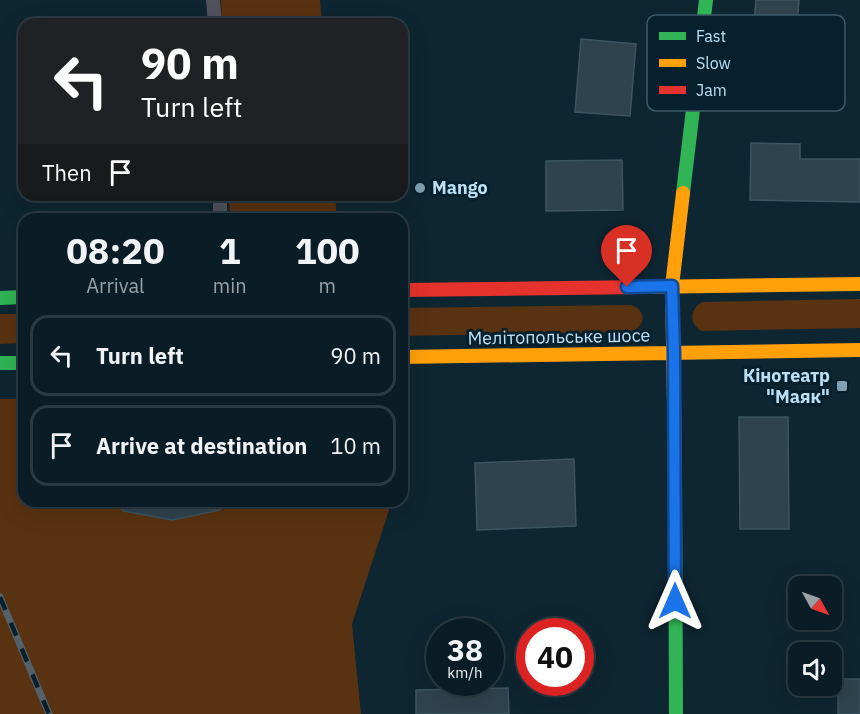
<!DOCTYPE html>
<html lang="en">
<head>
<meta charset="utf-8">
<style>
  :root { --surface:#0a1c25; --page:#182932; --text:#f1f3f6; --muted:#99a1a7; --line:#2a3a42 }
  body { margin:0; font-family:"IBM Plex Sans",sans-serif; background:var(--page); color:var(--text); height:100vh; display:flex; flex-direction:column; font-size:22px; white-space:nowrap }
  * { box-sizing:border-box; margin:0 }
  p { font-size:20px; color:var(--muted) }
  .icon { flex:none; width:33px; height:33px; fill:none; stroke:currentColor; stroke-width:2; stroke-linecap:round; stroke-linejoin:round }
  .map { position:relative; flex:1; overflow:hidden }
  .panel { position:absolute; left:18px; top:213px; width:390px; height:294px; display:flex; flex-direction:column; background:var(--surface); border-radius:18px; box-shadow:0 6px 24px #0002,0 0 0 2px var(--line) }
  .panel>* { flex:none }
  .top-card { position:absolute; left:18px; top:18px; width:390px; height:183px; border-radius:18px; box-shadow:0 6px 24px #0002,0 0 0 2px var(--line); background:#202124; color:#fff; overflow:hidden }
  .needle { width:39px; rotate:130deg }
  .fabs { position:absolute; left:788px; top:576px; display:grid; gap:12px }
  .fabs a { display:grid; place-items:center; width:54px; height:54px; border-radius:12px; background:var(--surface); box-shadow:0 6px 24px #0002,0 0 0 2px var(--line); font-size:30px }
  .speed { position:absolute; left:426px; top:618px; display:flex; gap:12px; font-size:30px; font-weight:700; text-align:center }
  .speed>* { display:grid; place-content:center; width:78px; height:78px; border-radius:50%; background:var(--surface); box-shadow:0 6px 24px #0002,0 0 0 2px var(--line); line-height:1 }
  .speed small { font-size:15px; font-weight:400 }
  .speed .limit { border:9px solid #d22; background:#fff; color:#111 }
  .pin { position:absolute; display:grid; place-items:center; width:51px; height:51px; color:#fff; margin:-62px -26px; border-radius:50% 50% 50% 0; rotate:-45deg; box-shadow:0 0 6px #0007 }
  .pin .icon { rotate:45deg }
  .me { position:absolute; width:66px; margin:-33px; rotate:0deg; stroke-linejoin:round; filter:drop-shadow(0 0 4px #0008) }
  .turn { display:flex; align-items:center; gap:21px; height:126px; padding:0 24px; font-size:27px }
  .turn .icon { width:78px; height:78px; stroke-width:2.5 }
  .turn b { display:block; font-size:42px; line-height:51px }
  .then { display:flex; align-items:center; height:57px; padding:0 24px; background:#0003; gap:12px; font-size:22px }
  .eta { display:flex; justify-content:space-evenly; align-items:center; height:102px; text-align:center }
  .eta b { font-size:36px; font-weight:700; line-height:42px }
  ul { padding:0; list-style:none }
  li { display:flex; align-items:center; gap:18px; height:81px; margin:0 12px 9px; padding:0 12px; border:3px solid var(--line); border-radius:18px }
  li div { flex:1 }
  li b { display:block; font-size:22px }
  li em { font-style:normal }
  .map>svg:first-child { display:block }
  .green { fill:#593211 }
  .building { fill:#2f434e; stroke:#3b5562; stroke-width:1.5 }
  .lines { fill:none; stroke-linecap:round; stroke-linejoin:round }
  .lane { stroke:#50525c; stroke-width:14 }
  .fast { stroke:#30b455; stroke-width:14 }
  .slow { stroke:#ff9f0a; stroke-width:14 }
  .jam { stroke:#e5322d; stroke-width:14 }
  .rail-casing { stroke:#55616a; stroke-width:7 }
  .rail { stroke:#06202d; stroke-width:4.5; stroke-dasharray:14; stroke-linecap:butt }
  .route-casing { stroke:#114b97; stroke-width:15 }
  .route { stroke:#1a73e8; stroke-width:10 }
  .poi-dot { fill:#7e9fb1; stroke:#06202d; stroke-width:2 }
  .labels { text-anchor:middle; stroke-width:6; stroke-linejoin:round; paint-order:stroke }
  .poi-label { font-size:18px; font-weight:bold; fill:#bbe0f6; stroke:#06202d; text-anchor:start }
  .street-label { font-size:18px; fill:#bbe0f6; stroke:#06202d }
  .key { fill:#06202d; stroke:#3c5a69; stroke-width:1.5 }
  .key-label { font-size:16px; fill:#bbe0f6 }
</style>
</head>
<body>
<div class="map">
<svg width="860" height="714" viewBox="0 0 860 714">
  <rect width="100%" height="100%" fill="#0e2631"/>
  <!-- green -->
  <path class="green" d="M221,0H320L322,24H222Z
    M229,195H335L337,219H230Z
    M860,299V328L702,331C689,324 689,310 702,302Z
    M631,305C647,311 646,325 631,332L402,336V308Z
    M0,314H24V343L0,344Z
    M0,399H24V501H392L352,624L361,714H0Z"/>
  <!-- building -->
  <path class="building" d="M756,0H799L796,38L753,35Z
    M581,39L636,44L630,116L575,112Z
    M751,143L800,144V159H860V202L750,200Z
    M622,160L623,210L546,211V161Z
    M739,417H788L789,529H740Z
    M574,459L576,526L477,530L475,463Z
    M124,501H219L220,510L172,520L123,511Z
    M838,679H860V714H838Z
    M508,688L509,714H416V690Z"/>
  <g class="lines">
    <!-- lane -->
    <path class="lane" d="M213,0L215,24
      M220,195V219"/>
    <!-- fast -->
    <path class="fast" d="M683,193L706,0
      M0,298L24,297
      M0,363H24
      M675,463L676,714"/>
    <!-- slow -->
    <path class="slow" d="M644,287L860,284
      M402,357L860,350
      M675,463L672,286L683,193"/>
    <!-- jam -->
    <path class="jam" d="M402,290L644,287"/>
    <!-- rail casing -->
    <g class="rail-casing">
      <path id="rail" d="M0,597L49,714"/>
    </g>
    <!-- rail -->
    <use href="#rail" class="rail"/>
  </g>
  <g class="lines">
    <!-- route casing -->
    <g class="route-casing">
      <path id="route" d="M627,287L672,286L674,353L675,601"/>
    </g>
    <!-- route -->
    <use href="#route" class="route"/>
  </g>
  <!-- markers -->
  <g class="poi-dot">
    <circle cx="420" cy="188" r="6"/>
    <rect x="836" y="380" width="12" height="12" rx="3"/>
  </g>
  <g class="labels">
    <!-- poi labels -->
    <g class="poi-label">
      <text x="432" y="194">Mango</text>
      <text x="830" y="382" text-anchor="end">Кінотеатр<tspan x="830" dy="21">"Маяк"</tspan></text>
    </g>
    <!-- street labels -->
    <g class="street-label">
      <text transform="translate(559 337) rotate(-1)" y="6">Мелітопольське шосе</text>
    </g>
  </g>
  <!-- legend -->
  <rect x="647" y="15" width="198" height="96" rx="9" class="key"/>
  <rect x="659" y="32" width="27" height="8" fill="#30b455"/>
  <rect x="659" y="59" width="27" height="8" fill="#ff9f0a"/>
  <rect x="659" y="86" width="27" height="8" fill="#e5322d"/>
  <g class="key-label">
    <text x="696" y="42">Fast</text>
    <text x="696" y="69">Slow</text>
    <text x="696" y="96">Jam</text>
  </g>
</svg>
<div class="fabs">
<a><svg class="needle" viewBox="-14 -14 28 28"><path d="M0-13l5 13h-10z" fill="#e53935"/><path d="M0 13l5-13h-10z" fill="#99a1a7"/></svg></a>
<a><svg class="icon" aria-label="sound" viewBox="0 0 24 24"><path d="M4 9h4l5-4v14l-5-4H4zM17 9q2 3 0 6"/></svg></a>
</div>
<div class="speed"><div>38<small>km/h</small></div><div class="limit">40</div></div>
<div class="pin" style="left:627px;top:287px;background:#d93025"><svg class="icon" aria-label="arrive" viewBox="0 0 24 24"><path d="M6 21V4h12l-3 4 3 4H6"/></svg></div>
<svg class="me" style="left:675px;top:601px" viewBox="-20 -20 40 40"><path d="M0-17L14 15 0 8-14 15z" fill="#1a73e8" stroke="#fff" stroke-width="4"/></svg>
<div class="top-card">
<div class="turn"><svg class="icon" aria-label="left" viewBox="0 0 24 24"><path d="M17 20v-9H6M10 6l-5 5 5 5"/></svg><div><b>90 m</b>Turn left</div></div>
<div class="then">Then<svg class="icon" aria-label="arrive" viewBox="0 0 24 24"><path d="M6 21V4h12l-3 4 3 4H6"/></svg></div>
</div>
<section class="panel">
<div class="eta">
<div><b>08:20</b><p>Arrival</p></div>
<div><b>1</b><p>min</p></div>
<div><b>100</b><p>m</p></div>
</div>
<ul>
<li><svg class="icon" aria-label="left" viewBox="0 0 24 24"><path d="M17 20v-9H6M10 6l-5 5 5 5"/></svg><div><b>Turn left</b></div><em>90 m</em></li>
<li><svg class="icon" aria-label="arrive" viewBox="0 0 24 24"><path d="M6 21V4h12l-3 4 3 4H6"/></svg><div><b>Arrive at destination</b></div><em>10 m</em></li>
</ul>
</section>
</div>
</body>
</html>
